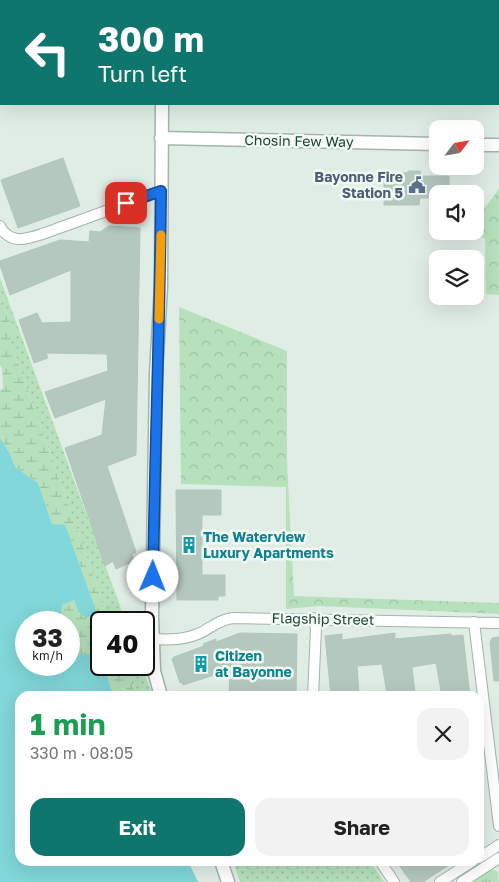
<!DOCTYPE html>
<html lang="en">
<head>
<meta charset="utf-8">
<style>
  :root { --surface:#fff; --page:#f2f2f2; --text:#222; --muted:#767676; --accent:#0f766e }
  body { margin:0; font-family:"Golos Text",sans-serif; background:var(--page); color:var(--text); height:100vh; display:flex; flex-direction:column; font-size:19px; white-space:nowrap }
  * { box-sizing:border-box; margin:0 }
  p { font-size:16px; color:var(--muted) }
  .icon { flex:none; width:28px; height:28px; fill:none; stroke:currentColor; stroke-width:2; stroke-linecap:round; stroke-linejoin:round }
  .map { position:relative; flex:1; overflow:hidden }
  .sheet { position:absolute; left:15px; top:691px; width:469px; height:175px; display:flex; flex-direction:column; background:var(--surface); border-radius:15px; box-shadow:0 5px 20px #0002 }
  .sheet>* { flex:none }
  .banner { position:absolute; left:0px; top:0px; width:500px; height:105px; box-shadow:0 5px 20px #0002; background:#0f766e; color:#fff; overflow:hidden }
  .needle { width:32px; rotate:59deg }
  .controls { position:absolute; left:429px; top:120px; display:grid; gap:10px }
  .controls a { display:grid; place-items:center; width:55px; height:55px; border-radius:10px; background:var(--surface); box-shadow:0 5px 20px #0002; font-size:25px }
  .speed { position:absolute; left:15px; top:611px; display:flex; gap:10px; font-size:25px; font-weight:700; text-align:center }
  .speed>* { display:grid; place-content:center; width:65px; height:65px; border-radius:50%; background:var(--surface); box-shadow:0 5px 20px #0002; line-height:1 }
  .speed small { font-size:12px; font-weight:400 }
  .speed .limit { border:2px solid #111; border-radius:8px; background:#fff; color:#111 }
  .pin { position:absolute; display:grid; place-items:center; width:42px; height:42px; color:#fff; margin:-21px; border-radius:10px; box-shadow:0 2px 8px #0006 }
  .me { position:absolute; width:55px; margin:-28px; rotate:1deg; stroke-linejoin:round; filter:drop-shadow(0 0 4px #0008) }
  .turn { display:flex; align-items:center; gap:18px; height:105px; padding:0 15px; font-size:22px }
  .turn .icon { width:65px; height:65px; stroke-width:2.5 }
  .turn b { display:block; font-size:35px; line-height:42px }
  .round { display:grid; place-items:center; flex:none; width:52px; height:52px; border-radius:15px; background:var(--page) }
  .headline { display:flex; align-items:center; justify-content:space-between; height:85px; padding:0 15px }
  h1 { font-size:30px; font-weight:700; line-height:38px; color:#1e9e55 }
  .action { display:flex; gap:10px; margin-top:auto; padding:10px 15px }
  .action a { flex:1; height:58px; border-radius:15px; background:var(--accent); color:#fff; font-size:20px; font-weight:700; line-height:58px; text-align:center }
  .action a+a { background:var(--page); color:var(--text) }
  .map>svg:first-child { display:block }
  .grass { fill:url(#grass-dots) }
  .forest { fill:url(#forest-crowns) }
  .wetland { fill:url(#wetland-marsh) }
  .park { fill:url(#park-tufts) }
  .water { fill:#81d7d9 }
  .building { fill:#b5c8be; stroke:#b1c7bb }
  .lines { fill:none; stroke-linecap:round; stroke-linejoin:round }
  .minor-casing { stroke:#a2b5ac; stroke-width:12 }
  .tertiary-casing { stroke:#a2b5ac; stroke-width:15 }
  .minor { stroke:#fff; stroke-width:10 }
  .tertiary { stroke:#fff; stroke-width:12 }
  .route-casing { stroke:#114b97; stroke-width:12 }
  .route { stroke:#1a73e8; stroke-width:9 }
  .slow { stroke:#f59e0b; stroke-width:9 }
  .labels { text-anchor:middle; stroke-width:5; stroke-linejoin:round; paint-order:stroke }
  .street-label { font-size:14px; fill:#1e3f32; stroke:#f1f9f4 }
  .service-label { font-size:14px; font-weight:bold; fill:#4e5e75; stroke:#f1f9f4; text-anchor:end }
  .culture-label { font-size:14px; font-weight:bold; fill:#0d838f; stroke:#f1f9f4; text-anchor:start }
</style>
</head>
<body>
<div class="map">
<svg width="499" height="882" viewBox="0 0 499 882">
  <defs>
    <pattern id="grass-dots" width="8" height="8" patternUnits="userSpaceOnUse" patternTransform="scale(1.25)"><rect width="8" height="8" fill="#b6e1bc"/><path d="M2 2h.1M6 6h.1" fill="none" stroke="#9cc2a2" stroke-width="1.8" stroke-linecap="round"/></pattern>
    <pattern id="forest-crowns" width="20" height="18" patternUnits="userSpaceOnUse" patternTransform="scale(1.25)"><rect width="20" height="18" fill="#b6e1bc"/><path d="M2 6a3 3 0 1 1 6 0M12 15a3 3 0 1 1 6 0" fill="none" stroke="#9cc2a2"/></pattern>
    <pattern id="wetland-marsh" width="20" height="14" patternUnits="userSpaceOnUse" patternTransform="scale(1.25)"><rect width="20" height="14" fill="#b6e1bc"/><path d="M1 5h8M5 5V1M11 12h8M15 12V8" fill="none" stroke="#9cc2a2"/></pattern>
    <pattern id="park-tufts" width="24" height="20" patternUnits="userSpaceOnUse" patternTransform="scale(1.25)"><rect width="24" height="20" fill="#b6e1bc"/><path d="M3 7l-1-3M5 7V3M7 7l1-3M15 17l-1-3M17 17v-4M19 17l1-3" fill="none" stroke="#9cc2a2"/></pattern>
  </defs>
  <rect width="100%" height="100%" fill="#e0ede5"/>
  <!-- grass -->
  <path class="grass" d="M0,278L126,622H110L10,340L15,336L0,291Z
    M125,665H141L153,696H136Z
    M233,861H370L384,882H240Z"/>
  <!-- forest -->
  <path class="forest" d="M499,189V295L486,294L485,238L463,236L467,231H475V221Z
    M179,307L287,351V462L294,596L499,603V614L319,606L286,609V487L181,484Z"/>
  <!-- wetland -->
  <path class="wetland" d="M0,291L15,336L10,340L110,622H101V661L99,655L72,653L69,642V622H63L61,617L62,605L74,599L78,611L96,610L65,526L52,524L38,483L15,467L10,454L0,438V390L3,388L2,368L0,365Z
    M103,665H125L136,696H114Z"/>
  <!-- park -->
  <path class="park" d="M490,870H495L498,872L499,882H471Z"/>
  <!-- water -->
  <path class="water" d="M0,438L10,454L15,467L38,483L52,524L65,525L96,610L92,615L86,618L78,611L74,600L62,605L61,617L63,622H26V665H69V642L72,653L99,655L101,665H103L114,696H20V861H188L198,882H0Z"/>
  <!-- building -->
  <path class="building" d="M63,158L80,206L18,228L1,180Z
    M408,171H420L421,176H449V194H438V198H420L419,205H384V172L408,173Z
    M109,226L140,228L136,455L107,466L136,552L132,554L134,561L116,569L113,561L105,566L65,448L102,435L106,399L55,418L45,392L108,371L107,354L46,353L48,358L34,363L19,320L37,313L42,323L71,322V270L10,295L0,265V261L60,240L89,242L90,231L100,232Z
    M176,490H221V515H202V575H225V596H218V600H177Z
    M240,633L297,634L296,696H231V694H229L230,670L183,685L182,682L180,683L172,659L174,657L204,646L203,644L216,639V642Z
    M395,633V639L451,634V636L463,635L470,696H442L436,663L412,667L415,693L413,694V696H389L387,694L382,664L357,666L359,694H358V696H331L325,636L342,634V640Z
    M499,637V681H494L490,642L492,638Z
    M396,861H455L423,882H411Z"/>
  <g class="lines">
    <!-- minor casing -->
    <g class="minor-casing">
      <path id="minor" d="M0,226C2,232 11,239 18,239C29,240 48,232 59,228C93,216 127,203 161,191
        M474,622L499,826
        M152,639C169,640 185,640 200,633C211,628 220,619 233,618L499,623
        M313,696L316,628L313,618
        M479,858L499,845
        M380,861L394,882
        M440,882L473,861
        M462,882L499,858"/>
    </g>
    <!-- tertiary casing -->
    <g class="tertiary-casing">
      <path id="tertiary" d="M165,1L166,0
        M161,138L438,144
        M475,145H499
        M161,696L154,671L152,616L156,374L161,286L162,104
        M221,861L228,882"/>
    </g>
    <!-- minor -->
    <use href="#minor" class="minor"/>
    <!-- tertiary -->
    <use href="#tertiary" class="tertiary"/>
  </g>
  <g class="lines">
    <!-- route casing -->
    <g class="route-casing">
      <path id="route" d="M126,203L161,191C160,319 155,448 153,577"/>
    </g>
    <!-- route -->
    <use href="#route" class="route"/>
    <!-- slow -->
    <path class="slow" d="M159,319L161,235"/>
  </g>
  <!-- icons -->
  <defs>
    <g id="civic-bare" transform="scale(1.35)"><path d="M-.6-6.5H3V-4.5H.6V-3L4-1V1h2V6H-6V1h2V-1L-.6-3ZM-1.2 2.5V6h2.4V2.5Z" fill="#5c6f8a" stroke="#f1f9f4" stroke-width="2.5" paint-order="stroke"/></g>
    <g id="building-bare" transform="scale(1.35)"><path d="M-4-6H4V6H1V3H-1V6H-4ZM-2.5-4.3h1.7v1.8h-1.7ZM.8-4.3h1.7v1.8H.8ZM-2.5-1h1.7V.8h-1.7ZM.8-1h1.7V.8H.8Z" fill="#0f9aa8" stroke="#f1f9f4" stroke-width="2.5" paint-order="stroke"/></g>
  </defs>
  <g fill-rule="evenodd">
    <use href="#civic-bare" x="417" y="185"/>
    <use href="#building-bare" x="189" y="545"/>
    <use href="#building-bare" x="201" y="664"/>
  </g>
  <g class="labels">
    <!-- street labels -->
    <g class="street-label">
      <text transform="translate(299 141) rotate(1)" y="5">Chosin Few Way</text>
      <text transform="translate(323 619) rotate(1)" y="5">Flagship Street</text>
    </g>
    <!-- service labels -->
    <g class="service-label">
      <text x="403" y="182">Bayonne Fire<tspan x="403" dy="16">Station 5</tspan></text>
    </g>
    <!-- culture labels -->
    <g class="culture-label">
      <text x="203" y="542">The Waterview<tspan x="203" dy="16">Luxury Apartments</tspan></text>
      <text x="215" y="661">Citizen<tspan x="215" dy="16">at Bayonne</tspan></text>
    </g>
  </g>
</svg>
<div class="controls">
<a><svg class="needle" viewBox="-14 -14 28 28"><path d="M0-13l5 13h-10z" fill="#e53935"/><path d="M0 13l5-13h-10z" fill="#767676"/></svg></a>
<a><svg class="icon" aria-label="sound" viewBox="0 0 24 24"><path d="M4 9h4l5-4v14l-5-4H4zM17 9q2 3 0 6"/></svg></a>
<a><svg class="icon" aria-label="layers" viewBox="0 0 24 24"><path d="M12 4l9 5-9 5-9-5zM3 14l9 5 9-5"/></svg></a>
</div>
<div class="speed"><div>33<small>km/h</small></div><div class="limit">40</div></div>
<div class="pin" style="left:126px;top:203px;background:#d93025"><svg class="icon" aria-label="arrive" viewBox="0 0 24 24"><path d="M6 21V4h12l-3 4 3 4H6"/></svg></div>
<svg class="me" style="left:153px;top:577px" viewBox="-20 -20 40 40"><circle r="19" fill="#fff"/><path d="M0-13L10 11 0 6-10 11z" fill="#1a73e8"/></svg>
<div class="banner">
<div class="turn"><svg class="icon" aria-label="left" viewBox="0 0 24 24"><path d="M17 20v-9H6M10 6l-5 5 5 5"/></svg><div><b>300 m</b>Turn left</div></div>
</div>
<section class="sheet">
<div class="headline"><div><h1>1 min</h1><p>330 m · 08:05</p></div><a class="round"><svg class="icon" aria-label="close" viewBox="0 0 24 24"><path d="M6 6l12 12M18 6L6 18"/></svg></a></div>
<div class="action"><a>Exit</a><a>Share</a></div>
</section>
</div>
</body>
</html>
